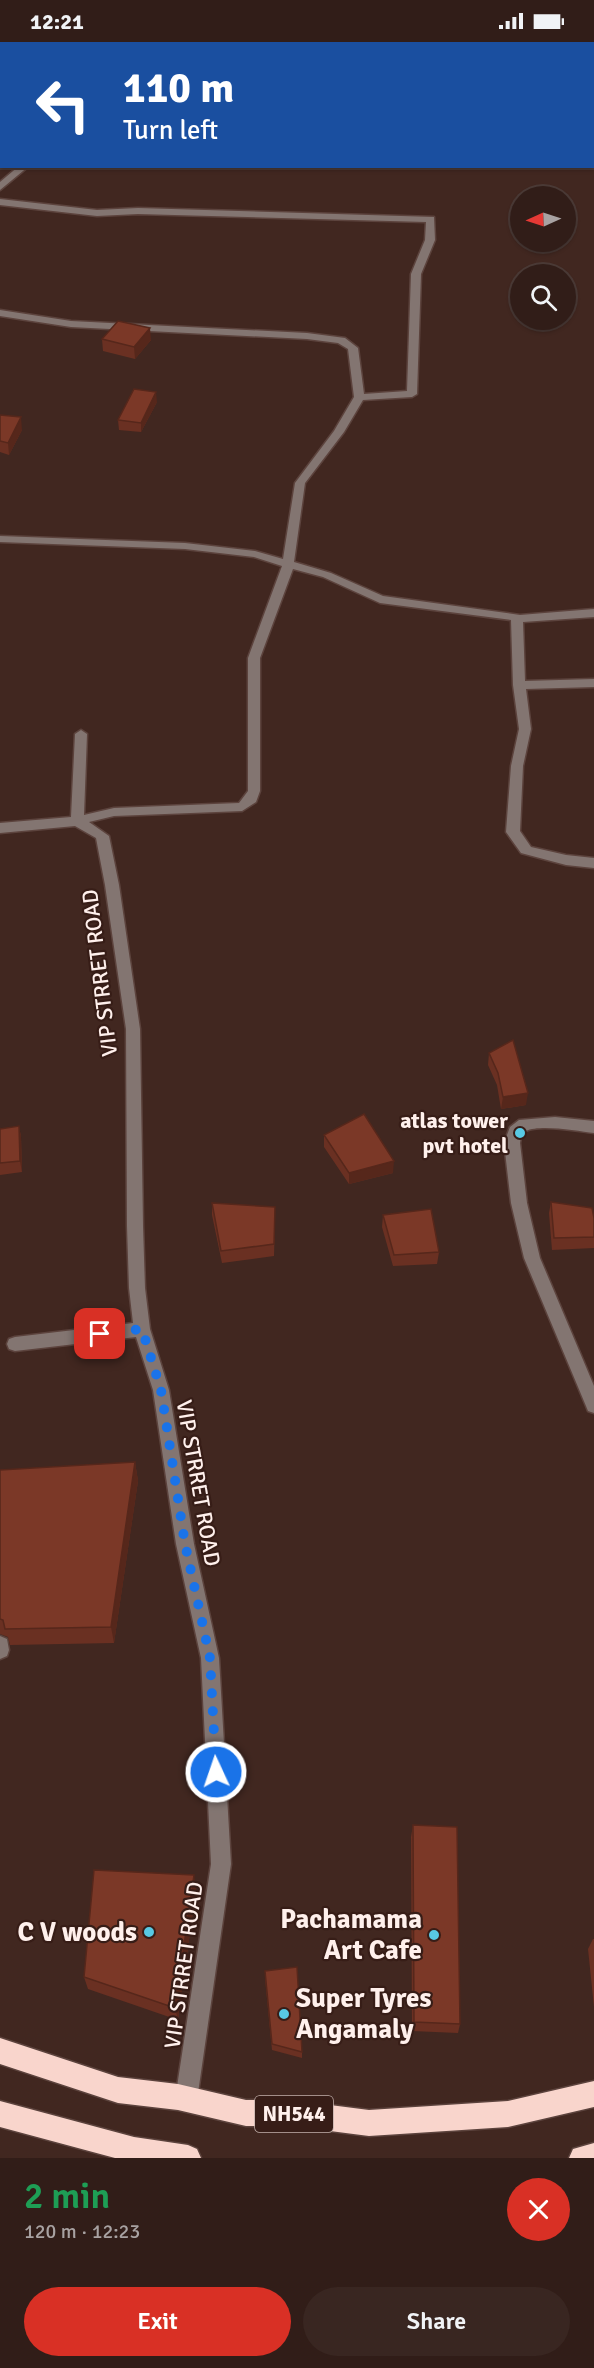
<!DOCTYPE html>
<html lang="en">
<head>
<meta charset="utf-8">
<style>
  :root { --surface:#311d18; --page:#392621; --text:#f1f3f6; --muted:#a8a2a2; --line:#4c3b37; --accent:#d93025 }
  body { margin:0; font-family:Signika,sans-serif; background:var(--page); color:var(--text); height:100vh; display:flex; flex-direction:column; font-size:22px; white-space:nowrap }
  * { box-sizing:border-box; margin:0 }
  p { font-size:20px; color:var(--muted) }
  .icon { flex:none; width:33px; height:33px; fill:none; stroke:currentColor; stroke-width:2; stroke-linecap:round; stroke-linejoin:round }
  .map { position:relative; height:2116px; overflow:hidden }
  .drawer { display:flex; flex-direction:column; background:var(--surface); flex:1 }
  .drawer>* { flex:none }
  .guide { position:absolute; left:0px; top:0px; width:594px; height:126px; box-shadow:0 2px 4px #0004,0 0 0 2px var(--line); background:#1a4fa0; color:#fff; overflow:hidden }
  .needle { width:39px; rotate:267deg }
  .tools { position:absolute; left:510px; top:144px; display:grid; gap:12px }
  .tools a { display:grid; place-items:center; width:66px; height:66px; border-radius:50%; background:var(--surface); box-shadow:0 2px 4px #0004,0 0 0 2px var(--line); font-size:30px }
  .pin { position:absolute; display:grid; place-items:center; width:51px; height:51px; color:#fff; margin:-26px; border-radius:12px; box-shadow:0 3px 9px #0006 }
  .me { position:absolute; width:66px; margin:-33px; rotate:357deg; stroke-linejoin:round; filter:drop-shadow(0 0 4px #0008) }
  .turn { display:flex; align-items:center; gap:21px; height:126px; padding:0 24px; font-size:27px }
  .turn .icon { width:78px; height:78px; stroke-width:2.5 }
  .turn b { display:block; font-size:42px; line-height:51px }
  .round { display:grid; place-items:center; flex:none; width:63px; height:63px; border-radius:32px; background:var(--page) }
  .headline { display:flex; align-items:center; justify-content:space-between; height:102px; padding:0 24px }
  h1 { font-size:36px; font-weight:600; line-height:45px; color:#1e9e55 }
  .action { display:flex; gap:12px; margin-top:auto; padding:12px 24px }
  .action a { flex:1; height:69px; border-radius:36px; background:var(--accent); color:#fff; font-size:24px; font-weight:600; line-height:69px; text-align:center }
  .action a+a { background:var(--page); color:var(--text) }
  .status { display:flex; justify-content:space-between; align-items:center; height:42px; padding:0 30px; background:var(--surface); direction:ltr }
  .status svg { height:16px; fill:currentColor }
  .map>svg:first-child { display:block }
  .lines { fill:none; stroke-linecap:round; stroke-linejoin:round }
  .minor-casing { stroke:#5c433d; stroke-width:3 }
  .highway-casing { stroke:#5c433d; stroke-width:3 }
  .minor { fill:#837571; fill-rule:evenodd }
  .highway { fill:#f9d5cc; fill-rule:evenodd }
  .wall { fill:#6a3022 }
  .shaded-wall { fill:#56271b }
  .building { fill:#7b3827; stroke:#56271b; stroke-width:1.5 }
  .route { stroke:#1a73e8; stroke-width:10; stroke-dasharray:0 18 }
  .poi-dot { fill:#58c9e3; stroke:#371d17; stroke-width:2 }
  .labels { text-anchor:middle; stroke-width:4.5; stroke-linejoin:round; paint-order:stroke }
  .shield { fill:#371d17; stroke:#c3b1ac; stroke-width:1.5 }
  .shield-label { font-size:21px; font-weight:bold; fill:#fff0ec }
  .street-label { font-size:22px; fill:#fff0ec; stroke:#371d17 }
  .poi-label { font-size:22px; font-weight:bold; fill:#fff0ec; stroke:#371d17; text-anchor:end }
  .near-poi-label { font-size:27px; font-weight:bold; fill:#fff0ec; stroke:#371d17; text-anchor:end }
</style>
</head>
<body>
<div class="status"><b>12:21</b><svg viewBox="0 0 49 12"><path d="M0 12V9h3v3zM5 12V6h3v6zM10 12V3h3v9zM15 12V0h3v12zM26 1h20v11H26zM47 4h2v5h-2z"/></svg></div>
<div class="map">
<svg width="594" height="2116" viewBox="0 0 594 2116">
  <rect width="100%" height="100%" fill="#412720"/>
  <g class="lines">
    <!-- minor casing -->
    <g class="minor-casing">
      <path id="minor" d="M169,0H177V2H169Z
        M185,0H194L183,2Z
        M318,0H349L351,2H319Z
        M549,0H557L548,2Z
        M592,4H594V8H592Z
        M0,72H2L0,78Z
        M592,94H594V100L592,99Z
        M19,124H29L0,148V140Z
        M0,157L97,168L138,166L434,175L435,198L421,232L417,352L412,355L363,358L344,390L305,441L294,520L331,531L383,554L520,573L594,567V575L523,580L525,639L594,637V645L526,647L531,687L523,724L520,789L531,805L566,813L594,816V826L566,823L521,811L506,790L511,724L519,687L513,643L511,578L380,561L323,535L293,527L260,616V749L256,760L242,769L114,774L89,780L109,794L119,843L140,987L143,1184L145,1246L150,1287L169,1348L194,1502L219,1616L231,1822L197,2058L194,2066L186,2069L178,2066L175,2058L211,1822L201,1616L176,1502L153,1348L136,1295L15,1309L9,1307L7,1302L9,1297L15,1295L133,1281L129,1246L127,1184L126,987L105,843L96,796L75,784L0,791V781L71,775L75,692L81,688L87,692L84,773L114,766L239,761L248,749V616L282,524L254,515L185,507L0,500V494L185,501L255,509L283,517L295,441L334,389L354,355L348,307L338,301L307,297L71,285L0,274V268L71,279L307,291L345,296L358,306L364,352L407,349L411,232L425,198L426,180L138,172L97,174L0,163Z
        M555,1075L594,1079V1091C578,1089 540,1082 526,1089C521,1091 521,1096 520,1101L527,1161L540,1216L594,1344V1371L588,1369L586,1364L524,1216L511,1161L504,1101L510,1085L519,1078Z
        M0,1594L7,1597L9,1608L7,1614L0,1617Z"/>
    </g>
    <!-- highway casing -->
    <g class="highway-casing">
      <path id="highway" d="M0,1996L118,2035L178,2042L246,2058H291L369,2068L508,2059L594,2039V2065L508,2085L369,2094L291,2084H246L178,2068L118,2061L0,2022Z
        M0,2059L134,2095L188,2103L197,2107L201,2116H115L0,2085Z
        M594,2101V2116H569L573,2107Z"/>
    </g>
    <!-- minor -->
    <use href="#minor" class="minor"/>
    <!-- highway -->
    <use href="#highway" class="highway"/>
  </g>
  <!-- wall -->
  <path class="wall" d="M102,297L151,298L135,317L103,309Z
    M157,360L141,390L119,388L118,378Z
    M0,373L22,388L9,413L0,410Z
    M489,1011L526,1063L501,1067L497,1043L488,1023Z
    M19,1084L21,1095L22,1130L0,1133V1087Z
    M324,1093L393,1131L349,1142L324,1105Z
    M551,1160L594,1176V1206L552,1208L549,1171Z
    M212,1161L275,1177L274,1214L222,1221L212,1173Z
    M383,1173L439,1210L437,1222L393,1224L382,1185Z
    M135,1420L138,1439L114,1601L10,1603L8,1595L0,1592V1428Z
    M413,1783L460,1982L458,1991L412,1989L411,1795Z
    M196,1847L178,1978L88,1947L84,1935Z
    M593,1897H594V1965L588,1907Z
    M265,1936L302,2010V2016L272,2008Z"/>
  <!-- shaded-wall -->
  <path class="shaded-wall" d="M150,286L151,298L135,317L134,305Z
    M156,350L157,360L141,390V381Z
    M21,375L22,388L9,413L8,401Z
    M528,1051L526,1063L501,1067L503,1055Z
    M19,1084L21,1095L22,1130L20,1119Z
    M394,1119L393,1131L349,1142V1131Z
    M135,1420L138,1439L114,1601L111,1585Z
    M194,1833L196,1847L178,1978L175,1966Z"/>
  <!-- building -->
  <path class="building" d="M218,0H260L261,2H218Z
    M118,279L150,286L134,305L102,297Z
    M134,347L156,350L141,381L118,378Z
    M0,373L21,375L8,401L0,399Z
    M513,998L528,1051L503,1055L498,1031L489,1011Z
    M364,1072L394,1119L349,1131L324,1093Z
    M19,1084L20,1119L0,1121V1087Z
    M551,1160L592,1166L594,1176V1195L554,1196Z
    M212,1161L275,1165L274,1202L221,1209Z
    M431,1167L439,1210L394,1213L383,1173Z
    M135,1420L111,1585L5,1587L3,1578L0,1577V1428Z
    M413,1783L457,1785L460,1982L414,1980Z
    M94,1828L194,1833L175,1966L84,1935Z
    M297,1925L302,2010L272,2002L265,1929Z"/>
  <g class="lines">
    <!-- route -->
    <path class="route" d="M100,1292L142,1287L161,1348L185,1502L210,1616L216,1730"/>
  </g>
  <!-- markers -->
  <g class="poi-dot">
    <circle cx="520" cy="1091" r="6"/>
    <circle cx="149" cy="1890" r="6"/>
    <circle cx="434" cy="1893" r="6"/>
    <circle cx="284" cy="1972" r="6"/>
  </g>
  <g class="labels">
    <!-- shield labels -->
    <rect class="shield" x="255" y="2054" width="78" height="36" rx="4.5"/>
    <g class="shield-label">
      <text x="294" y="2079">NH544</text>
    </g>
    <!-- street labels -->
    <g class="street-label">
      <text transform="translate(99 931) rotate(-97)" y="8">VIP STRRET ROAD</text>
      <text transform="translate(199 1441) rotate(80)" y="8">VIP STRRET ROAD</text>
      <text transform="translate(183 1923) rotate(-82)" y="8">VIP STRRET ROAD</text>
    </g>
    <!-- poi labels -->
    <g class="poi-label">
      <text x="508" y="1086">atlas tower<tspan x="508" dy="25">pvt hotel</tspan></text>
    </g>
    <!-- near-poi labels -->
    <g class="near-poi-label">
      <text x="422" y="1886">Pachamama<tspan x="422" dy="31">Art Cafe</tspan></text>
      <text x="137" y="1899">C V woods</text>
      <text x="296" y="1965" text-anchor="start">Super Tyres<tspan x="296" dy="31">Angamaly</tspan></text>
    </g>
  </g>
</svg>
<div class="tools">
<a><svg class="needle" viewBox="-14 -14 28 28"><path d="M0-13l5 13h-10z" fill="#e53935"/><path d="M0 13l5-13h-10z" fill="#a8a2a2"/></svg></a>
<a><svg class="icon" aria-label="search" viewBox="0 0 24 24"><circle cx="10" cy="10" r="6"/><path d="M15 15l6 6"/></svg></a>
</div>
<div class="pin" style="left:100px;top:1292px;background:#d93025"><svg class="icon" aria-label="arrive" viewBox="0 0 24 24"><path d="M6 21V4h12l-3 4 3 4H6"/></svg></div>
<svg class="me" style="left:216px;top:1730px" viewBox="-20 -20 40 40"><circle r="17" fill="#1a73e8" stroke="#fff" stroke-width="3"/><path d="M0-11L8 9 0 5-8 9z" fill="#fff"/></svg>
<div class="guide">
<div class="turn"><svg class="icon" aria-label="left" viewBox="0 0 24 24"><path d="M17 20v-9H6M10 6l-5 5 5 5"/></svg><div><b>110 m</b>Turn left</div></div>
</div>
</div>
<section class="drawer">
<div class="headline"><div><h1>2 min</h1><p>120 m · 12:23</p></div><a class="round" style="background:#d93025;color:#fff"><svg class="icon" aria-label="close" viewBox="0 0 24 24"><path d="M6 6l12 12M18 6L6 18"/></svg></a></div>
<div class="action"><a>Exit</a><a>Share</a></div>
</section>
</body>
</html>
